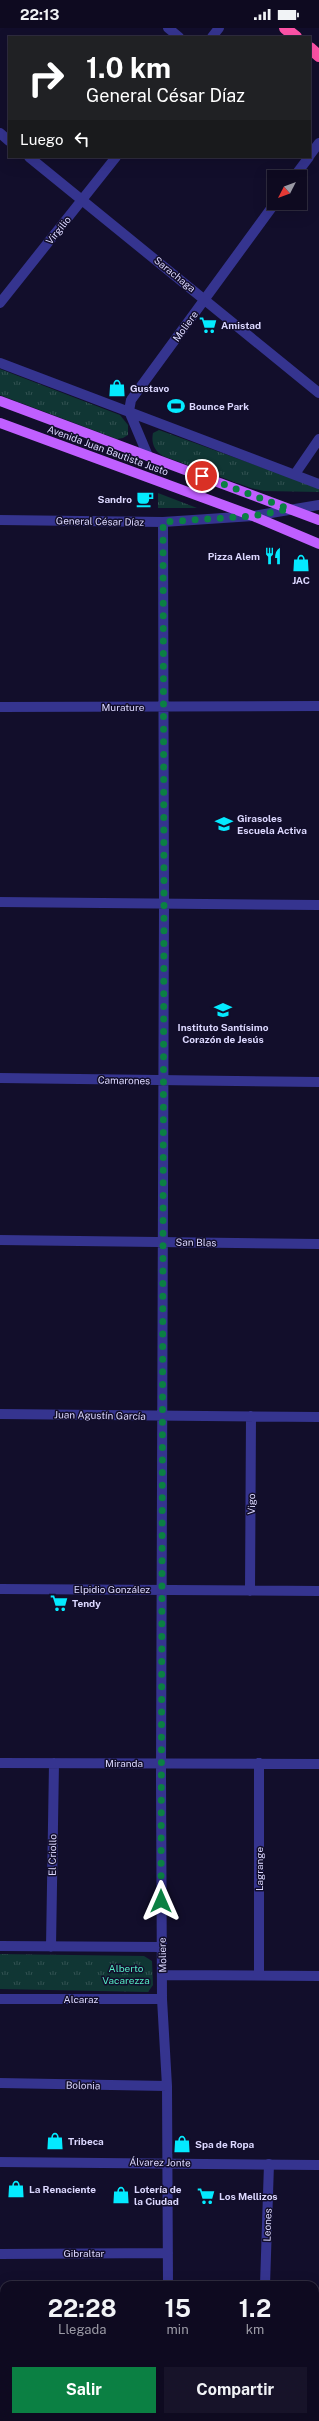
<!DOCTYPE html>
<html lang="es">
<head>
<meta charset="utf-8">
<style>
  :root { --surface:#0e0a20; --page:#171329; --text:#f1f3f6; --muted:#9b9aa5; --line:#2e2b3e; --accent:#0b8043 }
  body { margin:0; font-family:"Public Sans",sans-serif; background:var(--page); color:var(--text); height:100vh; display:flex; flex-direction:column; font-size:15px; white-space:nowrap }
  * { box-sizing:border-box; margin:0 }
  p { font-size:13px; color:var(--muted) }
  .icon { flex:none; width:22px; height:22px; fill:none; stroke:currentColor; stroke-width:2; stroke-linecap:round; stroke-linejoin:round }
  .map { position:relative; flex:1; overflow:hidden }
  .drawer { position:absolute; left:0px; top:2253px; width:319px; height:140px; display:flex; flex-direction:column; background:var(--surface); border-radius:12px 12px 0 0; box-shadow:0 4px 16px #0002,0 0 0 1px var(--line) }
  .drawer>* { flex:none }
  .hud { position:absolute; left:8px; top:8px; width:303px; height:122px; border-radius:0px; box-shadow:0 4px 16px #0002,0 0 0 1px var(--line); background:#202124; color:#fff; overflow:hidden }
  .needle { width:26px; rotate:228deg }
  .buttons { position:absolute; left:267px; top:142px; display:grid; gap:8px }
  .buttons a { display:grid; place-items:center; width:40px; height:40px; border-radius:0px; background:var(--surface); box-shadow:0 4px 16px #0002,0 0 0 1px var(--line); font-size:20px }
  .pin { position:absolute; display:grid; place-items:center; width:34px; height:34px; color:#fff; margin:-17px; border:2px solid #fff; border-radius:50%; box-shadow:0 1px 4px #0007 }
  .me { position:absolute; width:44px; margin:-22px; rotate:0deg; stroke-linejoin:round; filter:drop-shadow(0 0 3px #0008) }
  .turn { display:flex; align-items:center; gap:14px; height:84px; padding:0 12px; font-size:18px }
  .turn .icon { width:52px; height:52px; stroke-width:2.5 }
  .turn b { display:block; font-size:28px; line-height:34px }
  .then { display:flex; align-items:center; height:38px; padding:0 12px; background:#0003; gap:8px; font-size:15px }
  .eta { display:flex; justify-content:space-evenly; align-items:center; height:68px; text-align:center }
  .eta b { font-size:24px; font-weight:700; line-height:28px }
  .button { display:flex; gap:8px; margin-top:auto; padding:8px 12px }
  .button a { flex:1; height:46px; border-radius:0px; background:var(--accent); color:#fff; font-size:16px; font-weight:700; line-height:46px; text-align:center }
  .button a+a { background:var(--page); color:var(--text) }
  .status { display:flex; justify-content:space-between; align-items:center; height:28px; padding:0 20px; background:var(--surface); direction:ltr }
  .status svg { height:11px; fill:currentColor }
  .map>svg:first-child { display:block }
  .grass { fill:url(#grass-tufts) }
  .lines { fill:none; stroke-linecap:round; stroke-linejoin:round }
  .minor { stroke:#35348f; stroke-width:10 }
  .tertiary { stroke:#35348f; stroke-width:10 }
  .primary { stroke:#c05fff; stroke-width:10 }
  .motorway { stroke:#ff53a8; stroke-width:12 }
  .route { stroke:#0b8043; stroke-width:7; stroke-dasharray:0 12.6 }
  .labels { text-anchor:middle; stroke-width:3; stroke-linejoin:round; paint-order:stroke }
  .street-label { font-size:10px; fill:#dcd8ff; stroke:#120e2b }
  .poi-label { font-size:10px; font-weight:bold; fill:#dcd8ff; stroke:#120e2b; text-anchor:start }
  .park-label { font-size:10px; fill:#56edc5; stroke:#120e2b }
</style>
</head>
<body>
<div class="status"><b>22:13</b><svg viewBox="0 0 49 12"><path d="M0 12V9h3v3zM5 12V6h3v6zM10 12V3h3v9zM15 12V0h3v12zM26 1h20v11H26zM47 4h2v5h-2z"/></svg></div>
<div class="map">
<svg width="319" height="2393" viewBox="0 0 319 2393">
  <defs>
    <pattern id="grass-tufts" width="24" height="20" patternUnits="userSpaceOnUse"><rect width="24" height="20" fill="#103634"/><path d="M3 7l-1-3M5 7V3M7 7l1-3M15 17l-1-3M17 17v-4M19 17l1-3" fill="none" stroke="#325252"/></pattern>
  </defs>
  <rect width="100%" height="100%" fill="#120e2b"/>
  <!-- grass -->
  <path class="grass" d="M0,341L120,387L128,397V407L123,410L117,411L0,367Z
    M159,402L319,460V464L264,463L251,460L163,428C154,423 151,414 153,405Z
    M158,465L197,480H158Z
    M0,1926L144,1928L152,1933L153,1957L148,1964L0,1961Z"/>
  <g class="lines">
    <!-- minor -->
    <path class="minor" d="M168,0L179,9
      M212,9L219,0
      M0,105L9,113
      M310,127L319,115
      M29,129L319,365
      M294,149L309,129
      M0,275L116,129
      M0,335L319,456
      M148,428L129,383L131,372L275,175
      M295,446L319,411
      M0,492L163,494L253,488
      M163,494L164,875L161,1748L162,1971L167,2058L168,2257
      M0,679L319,678
      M0,874L319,877
      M0,1050L319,1054
      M0,1212L319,1216
      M0,1386L319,1389
      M0,1561L319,1563
      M250,1563L251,1388
      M0,1735L319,1736
      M0,1918L161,1919
      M51,1919L54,1735
      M163,1947L319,1948
      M259,1947V1735
      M0,1971H162
      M0,2055L167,2058
      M0,2226L168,2225
      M265,2257L269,2136
      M168,2389V2393"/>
    <!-- tertiary -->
    <path class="tertiary" d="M253,488L319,477
      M0,2134L319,2137
      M0,2319H4
      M315,2320H319"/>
    <!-- primary -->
    <path class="primary" d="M0,373L319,492
      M0,395L253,488L319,516"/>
    <!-- motorway -->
    <path class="motorway" d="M285,0L296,9
      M310,20L319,28"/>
  </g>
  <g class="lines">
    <!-- route -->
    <path class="route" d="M161,1873L164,875L163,494L253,488L289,481L202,448"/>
  </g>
  <!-- icons -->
  <defs>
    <g id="supermarket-bare" transform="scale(1.38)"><path d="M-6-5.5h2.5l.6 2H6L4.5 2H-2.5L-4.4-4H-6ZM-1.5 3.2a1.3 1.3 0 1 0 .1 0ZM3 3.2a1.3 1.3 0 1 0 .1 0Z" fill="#04eaff" stroke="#120e2b" stroke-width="2.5" paint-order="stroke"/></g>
    <g id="shop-bare" transform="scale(1.38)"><path d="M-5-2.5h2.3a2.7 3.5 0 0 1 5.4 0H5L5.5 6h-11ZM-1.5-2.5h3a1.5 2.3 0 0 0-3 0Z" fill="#04eaff" stroke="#120e2b" stroke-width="2.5" paint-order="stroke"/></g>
    <g id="stadium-bare" transform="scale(1.38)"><path d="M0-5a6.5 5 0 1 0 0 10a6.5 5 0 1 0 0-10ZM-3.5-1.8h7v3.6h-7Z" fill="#04eaff" stroke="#120e2b" stroke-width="2.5" paint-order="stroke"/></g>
    <g id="cafe-bare" transform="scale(1.38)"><path d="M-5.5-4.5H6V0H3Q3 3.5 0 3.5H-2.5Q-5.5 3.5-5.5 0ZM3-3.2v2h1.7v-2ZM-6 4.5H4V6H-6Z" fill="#04eaff" stroke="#120e2b" stroke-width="2.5" paint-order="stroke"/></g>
    <g id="restaurant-bare" transform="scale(1.38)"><path d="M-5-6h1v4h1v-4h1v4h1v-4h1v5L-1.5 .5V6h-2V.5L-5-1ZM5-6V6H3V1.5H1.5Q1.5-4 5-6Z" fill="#04eaff" stroke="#120e2b" stroke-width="2.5" paint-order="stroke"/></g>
    <g id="school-bare" transform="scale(1.38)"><path d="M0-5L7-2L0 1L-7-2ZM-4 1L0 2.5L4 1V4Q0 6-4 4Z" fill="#04eaff" stroke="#120e2b" stroke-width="2.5" paint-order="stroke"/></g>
  </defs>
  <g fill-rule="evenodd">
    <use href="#supermarket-bare" x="208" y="297"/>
    <use href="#shop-bare" x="117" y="360"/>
    <use href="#stadium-bare" x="176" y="378"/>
    <use href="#cafe-bare" x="145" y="471"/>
    <use href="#restaurant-bare" x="273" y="528"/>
    <use href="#shop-bare" x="301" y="535"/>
    <use href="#school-bare" x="224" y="796"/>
    <use href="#school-bare" x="223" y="982"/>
    <use href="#supermarket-bare" x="59" y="1575"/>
    <use href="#shop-bare" x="55" y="2113"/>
    <use href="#shop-bare" x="182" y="2116"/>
    <use href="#shop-bare" x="16" y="2161"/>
    <use href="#shop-bare" x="121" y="2167"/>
    <use href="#supermarket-bare" x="206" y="2168"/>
  </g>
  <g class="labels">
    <!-- street labels -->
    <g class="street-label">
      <text transform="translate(58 202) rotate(-51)" y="4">Virgilio</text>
      <text transform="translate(175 246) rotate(39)" y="4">Sarachaga</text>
      <text transform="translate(185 298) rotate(-54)" y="4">Moliere</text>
      <text transform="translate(108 422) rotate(20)" y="4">Avenida Juan Bautista Justo</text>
      <text transform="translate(100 493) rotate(1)" y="4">General César Díaz</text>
      <text x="123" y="683">Murature</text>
      <text transform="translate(124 1052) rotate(1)" y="4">Camarones</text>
      <text transform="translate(196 1214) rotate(1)" y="4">San Blas</text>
      <text transform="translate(100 1387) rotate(1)" y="4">Juan Agustín García</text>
      <text transform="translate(251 1476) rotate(-89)" y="4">Vigo</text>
      <text x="112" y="1565">Elpidio González</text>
      <text x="124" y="1739">Miranda</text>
      <text transform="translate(52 1827) rotate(-89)" y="4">El Criollo</text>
      <text transform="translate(259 1841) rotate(-90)" y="4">Lagrange</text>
      <text transform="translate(162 1927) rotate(-91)" y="4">Moliere</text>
      <text x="81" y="1975">Alcaraz</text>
      <text transform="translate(83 2057) rotate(1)" y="4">Bolonia</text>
      <text transform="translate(160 2134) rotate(1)" y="4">Álvarez Jonte</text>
      <text transform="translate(267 2197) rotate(-88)" y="4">Leones</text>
      <text x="84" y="2229">Gibraltar</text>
    </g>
    <!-- poi labels -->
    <g class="poi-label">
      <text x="221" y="301">Amistad</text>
      <text x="130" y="364">Gustavo</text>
      <text x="189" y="382">Bounce Park</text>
      <text x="132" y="475" text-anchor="end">Sandro</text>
      <text x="260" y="532" text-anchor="end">Pizza Alem</text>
      <text x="301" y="556" text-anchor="middle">JAC</text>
      <text x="237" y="794">Girasoles<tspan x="237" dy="12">Escuela Activa</tspan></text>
      <text x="223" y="1003" text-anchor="middle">Instituto Santísimo<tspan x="223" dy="12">Corazón de Jesús</tspan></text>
      <text x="72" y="1579">Tendy</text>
      <text x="68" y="2117">Tribeca</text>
      <text x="195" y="2120">Spa de Ropa</text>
      <text x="29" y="2165">La Renaciente</text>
      <text x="134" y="2165">Lotería de<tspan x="134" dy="12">la Ciudad</tspan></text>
      <text x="219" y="2172">Los Mellizos</text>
    </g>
    <!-- park labels -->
    <g class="park-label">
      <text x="126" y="1944">Alberto<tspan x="126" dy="12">Vacarezza</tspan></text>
    </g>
  </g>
</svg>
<div class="buttons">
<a><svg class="needle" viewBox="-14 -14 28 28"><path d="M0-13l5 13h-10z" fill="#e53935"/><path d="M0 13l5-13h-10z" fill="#9b9aa5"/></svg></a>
</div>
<div class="pin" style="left:202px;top:448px;background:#d93025"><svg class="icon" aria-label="arrive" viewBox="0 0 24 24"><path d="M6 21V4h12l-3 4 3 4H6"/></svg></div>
<svg class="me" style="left:161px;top:1873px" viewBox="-20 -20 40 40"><path d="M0-17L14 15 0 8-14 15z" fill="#0b8043" stroke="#fff" stroke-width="4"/></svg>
<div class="hud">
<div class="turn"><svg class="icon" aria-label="right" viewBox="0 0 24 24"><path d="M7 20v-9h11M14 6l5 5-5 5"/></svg><div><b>1.0 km</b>General César Díaz</div></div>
<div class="then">Luego<svg class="icon" aria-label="left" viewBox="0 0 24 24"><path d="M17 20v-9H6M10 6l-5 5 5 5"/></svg></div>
</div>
<section class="drawer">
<div class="eta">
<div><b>22:28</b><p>Llegada</p></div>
<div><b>15</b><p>min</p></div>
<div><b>1.2</b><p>km</p></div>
</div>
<div class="button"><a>Salir</a><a>Compartir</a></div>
</section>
</div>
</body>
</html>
